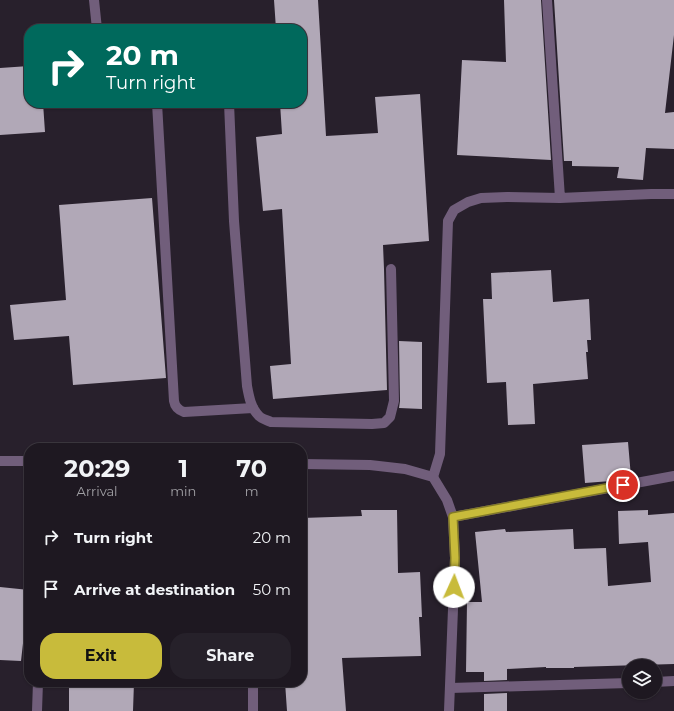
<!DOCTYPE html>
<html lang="en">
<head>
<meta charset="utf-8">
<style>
  :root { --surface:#1e1821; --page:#26212a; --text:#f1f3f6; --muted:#a1a0a5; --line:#3c373f; --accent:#c8bb3b }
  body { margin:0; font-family:Montserrat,sans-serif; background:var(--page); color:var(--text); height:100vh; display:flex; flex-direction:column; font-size:15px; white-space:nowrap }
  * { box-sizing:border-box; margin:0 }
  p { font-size:13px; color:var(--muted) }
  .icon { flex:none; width:22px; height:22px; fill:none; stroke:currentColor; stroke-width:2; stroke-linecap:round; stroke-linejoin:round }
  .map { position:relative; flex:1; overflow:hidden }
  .drawer { position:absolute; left:24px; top:443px; width:283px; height:244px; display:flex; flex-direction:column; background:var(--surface); border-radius:16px; box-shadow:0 1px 3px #0004,0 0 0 1px var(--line) }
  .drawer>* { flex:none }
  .top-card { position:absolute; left:24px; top:24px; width:283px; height:84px; border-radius:16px; box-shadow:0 1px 3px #0004,0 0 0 1px var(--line); background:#00695c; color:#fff; overflow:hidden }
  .tools { position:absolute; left:622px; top:659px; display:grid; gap:8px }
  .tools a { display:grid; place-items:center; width:40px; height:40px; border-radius:50%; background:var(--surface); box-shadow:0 1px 3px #0004,0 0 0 1px var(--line); font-size:20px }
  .pin { position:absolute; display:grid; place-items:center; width:34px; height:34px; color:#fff; margin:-17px; border:2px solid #fff; border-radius:50%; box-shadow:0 1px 4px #0007 }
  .me { position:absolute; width:44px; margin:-22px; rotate:2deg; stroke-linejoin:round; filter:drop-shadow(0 0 3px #0008) }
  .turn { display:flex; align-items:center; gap:14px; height:84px; padding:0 16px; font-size:18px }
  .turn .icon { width:52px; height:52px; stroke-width:2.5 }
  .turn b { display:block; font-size:28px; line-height:34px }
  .eta { display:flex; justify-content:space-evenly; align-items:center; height:68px; text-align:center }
  .eta b { font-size:24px; font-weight:700; line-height:28px }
  .primary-button { display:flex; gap:8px; margin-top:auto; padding:8px 16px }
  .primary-button a { flex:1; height:46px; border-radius:16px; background:var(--accent); color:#111; font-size:16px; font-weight:700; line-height:46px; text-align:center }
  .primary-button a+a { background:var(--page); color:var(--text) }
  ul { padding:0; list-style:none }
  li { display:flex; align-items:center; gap:12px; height:52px; padding:0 16px }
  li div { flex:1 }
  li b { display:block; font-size:15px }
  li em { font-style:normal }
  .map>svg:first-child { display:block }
  .building { fill:#b1a8b7 }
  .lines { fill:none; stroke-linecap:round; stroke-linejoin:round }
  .service { stroke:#715e7b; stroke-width:10 }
  .minor { stroke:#715e7b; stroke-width:10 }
  .tertiary { stroke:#715e7b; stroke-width:10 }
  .route-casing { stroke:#827a26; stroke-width:10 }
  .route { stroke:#c8bb3b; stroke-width:7 }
</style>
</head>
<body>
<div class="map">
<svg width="674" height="711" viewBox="0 0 674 711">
  <rect width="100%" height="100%" fill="#28202c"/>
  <!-- building -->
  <path class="building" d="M274,0H318L326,136L378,133L375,97L420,94L429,241L383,245L384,269L387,390L273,399L270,366L291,364L282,209L263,211L256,137L282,134L280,103H302V29H276Z
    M504,0H541L551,160L457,155L462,60L506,62Z
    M554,0H674V35L665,113L674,112V149L646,148L643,180L617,178L619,167L572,166V161H564Z
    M29,66V103H43L45,132L0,135V68Z
    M152,198L166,378L73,385L69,336L14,340L10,305L66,300L59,205Z
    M551,270L553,302L589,299L591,340H587L588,352H586L588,379L533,384L535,424L508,425L506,382L487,383L483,299H492L491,273Z
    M399,341L422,342V409L399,408L400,401Z
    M628,442L631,477L611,481L585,483L582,445Z
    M361,510H397L398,573L420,572L422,617H419L421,656L342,658L346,711H287L285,682H302V518L362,516Z
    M648,510V515L674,513V664L574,667V668H546V667L507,669V680L484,681V672H466L467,602H482L475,532L505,529L506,532L573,529L574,549L606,548L608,586L651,582L648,542L619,544L618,511Z
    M0,587L29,590L21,661L0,660Z
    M69,682H134L133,711H69Z
    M507,693V711H484V694Z"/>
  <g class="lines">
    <!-- service -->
    <path class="service" d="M157,103L174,401C175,407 178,410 184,412L253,408"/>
    <!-- minor -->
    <path class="minor" d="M94,0L97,29
      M547,0L560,198
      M229,103L234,221L247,386C249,397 251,408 259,416C262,419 267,420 271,422L372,424L384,423L390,417L394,401L391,269
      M433,477L440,454L448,221L454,210L468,202L481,198L507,197L560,198L651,194H674
      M453,517L674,476
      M655,682L674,681
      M450,688L629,683
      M37,711L38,682
      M253,711V682"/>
    <!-- tertiary -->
    <path class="tertiary" d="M0,461H29
      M302,464L370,465L405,469L433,477L447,500L453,517L455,558L449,711"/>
  </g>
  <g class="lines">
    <!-- route casing -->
    <g class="route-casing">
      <path id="route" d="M454,587L455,558L453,517L623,485"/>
    </g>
    <!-- route -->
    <use href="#route" class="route"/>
  </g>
</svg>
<div class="tools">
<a><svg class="icon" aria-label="layers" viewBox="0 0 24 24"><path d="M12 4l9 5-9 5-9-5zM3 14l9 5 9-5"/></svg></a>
</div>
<div class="pin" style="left:623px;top:485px;background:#d93025"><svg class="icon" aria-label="arrive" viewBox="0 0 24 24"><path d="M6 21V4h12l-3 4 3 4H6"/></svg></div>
<svg class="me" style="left:454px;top:587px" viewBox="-20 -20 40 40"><circle r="19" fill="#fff"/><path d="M0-13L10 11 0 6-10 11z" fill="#c8bb3b"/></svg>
<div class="top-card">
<div class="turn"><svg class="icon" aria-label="right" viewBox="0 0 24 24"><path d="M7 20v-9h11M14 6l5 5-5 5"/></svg><div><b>20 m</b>Turn right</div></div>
</div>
<section class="drawer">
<div class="eta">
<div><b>20:29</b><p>Arrival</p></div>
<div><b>1</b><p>min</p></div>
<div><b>70</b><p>m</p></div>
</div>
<ul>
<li><svg class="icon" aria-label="right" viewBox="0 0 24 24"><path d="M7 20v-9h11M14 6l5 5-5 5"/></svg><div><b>Turn right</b></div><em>20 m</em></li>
<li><svg class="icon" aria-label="arrive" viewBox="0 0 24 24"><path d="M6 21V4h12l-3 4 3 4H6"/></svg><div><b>Arrive at destination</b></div><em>50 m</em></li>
</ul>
<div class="primary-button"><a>Exit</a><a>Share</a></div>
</section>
</div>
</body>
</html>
